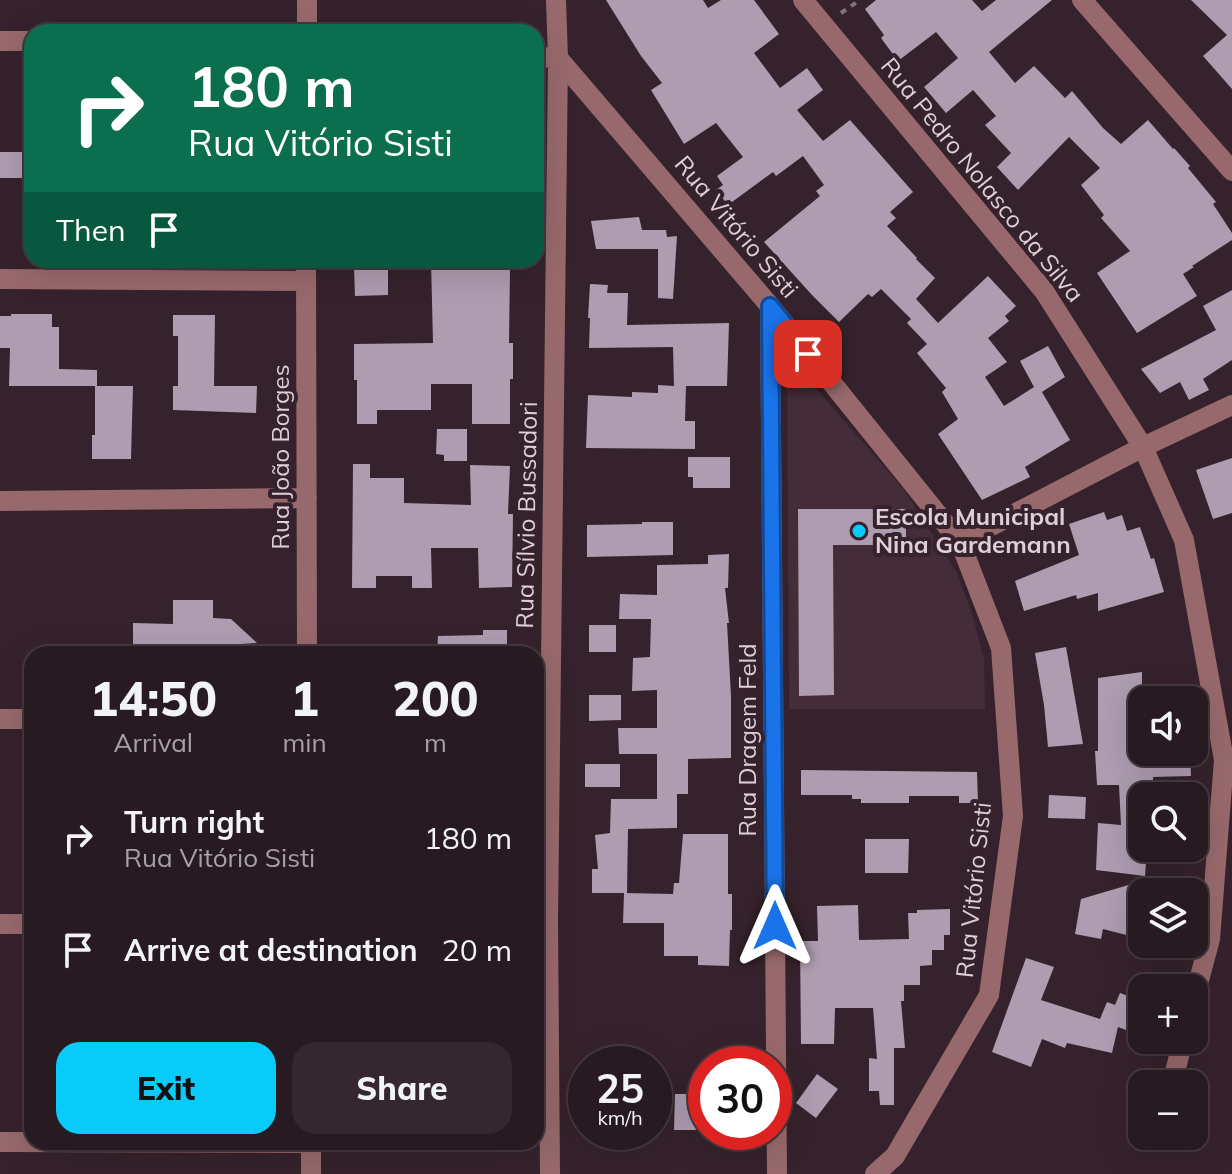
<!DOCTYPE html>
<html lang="en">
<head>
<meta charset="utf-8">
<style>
  :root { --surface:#281a21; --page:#34272e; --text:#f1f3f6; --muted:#a5a1a5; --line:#44383f; --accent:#08cbf9 }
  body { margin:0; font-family:Mulish,sans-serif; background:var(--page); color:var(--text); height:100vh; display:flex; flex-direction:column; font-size:30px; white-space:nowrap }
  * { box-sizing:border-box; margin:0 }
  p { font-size:26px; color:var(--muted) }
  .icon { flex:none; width:44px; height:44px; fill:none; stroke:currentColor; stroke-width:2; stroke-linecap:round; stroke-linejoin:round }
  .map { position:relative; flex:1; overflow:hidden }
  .sheet { position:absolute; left:24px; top:646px; width:520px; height:504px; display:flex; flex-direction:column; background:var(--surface); border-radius:24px; box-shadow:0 8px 32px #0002,0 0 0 2px var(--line) }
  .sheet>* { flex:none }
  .banner { position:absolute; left:24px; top:24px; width:520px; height:244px; border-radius:24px; box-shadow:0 8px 32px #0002,0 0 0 2px var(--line); background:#0b6e4f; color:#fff; overflow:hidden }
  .fabs { position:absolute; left:1128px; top:686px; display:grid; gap:16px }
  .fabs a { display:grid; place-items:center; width:80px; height:80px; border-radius:16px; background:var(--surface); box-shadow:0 8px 32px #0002,0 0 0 2px var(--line); font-size:40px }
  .speed { position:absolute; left:568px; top:1046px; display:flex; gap:16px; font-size:40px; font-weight:700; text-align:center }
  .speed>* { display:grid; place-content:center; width:104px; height:104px; border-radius:50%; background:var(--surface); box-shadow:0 8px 32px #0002,0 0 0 2px var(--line); line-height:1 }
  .speed small { font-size:20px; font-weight:400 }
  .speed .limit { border:12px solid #d22; background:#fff; color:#111 }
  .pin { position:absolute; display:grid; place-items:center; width:68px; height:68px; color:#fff; margin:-34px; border-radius:16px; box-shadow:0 4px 12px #0006 }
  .me { position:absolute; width:88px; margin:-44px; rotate:0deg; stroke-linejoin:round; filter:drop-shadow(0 0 6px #0008) }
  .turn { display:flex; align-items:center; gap:28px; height:168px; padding:0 32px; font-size:36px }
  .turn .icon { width:104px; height:104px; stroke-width:2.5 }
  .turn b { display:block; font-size:56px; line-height:68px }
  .then { display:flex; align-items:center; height:76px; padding:0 32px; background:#0003; gap:16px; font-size:30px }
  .eta { display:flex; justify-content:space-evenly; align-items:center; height:136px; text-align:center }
  .eta b { font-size:48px; font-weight:800; line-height:56px }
  .action { display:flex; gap:16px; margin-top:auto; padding:16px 32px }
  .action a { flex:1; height:92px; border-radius:24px; background:var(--accent); color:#111; font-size:32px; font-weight:800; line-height:92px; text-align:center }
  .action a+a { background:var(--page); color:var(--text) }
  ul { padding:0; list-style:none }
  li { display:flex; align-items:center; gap:24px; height:112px; padding:0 32px }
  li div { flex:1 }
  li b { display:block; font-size:30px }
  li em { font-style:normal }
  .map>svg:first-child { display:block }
  .built { fill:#452c39 }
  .building { fill:#ae9cb0 }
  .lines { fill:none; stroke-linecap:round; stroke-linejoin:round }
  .path { stroke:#84727b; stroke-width:4; stroke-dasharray:6 6; stroke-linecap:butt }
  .minor { stroke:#98696c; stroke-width:20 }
  .route-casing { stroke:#114b97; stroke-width:20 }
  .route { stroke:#1a73e8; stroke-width:14 }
  .poi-dot { fill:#08cbf9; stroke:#36222c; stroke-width:3 }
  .labels { text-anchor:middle; stroke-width:8; stroke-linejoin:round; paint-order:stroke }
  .street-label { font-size:24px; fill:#ddcfd5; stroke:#36222c }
  .poi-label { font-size:24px; font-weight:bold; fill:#ddcfd5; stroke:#36222c; text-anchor:start }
</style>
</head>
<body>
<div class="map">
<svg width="1232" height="1174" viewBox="0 0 1232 1174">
  <rect width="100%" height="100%" fill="#36222c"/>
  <!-- built -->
  <path class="built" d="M795,364L904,490L957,573L973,617L984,660L985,709H789L787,365Z"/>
  <!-- building -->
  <path class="building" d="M606,0H703L708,8L721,0H754L779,34L754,53L780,88L807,68L823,90L797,110L823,141L850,120L913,192L890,212L896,218L887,226L917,258L916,259L935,278L916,299L938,323L988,276L1016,306L1005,316L1009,321L988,338L1007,362L985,377L1004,406L1034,387L1020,361L1048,346L1065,377L1042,392L1070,440L1025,467L1030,477L982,500L938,434L958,419L942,392L946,388L917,353L927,344L907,323L911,319L881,289L872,297L868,294L839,322L812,295L764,242L820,196L816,191L824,185L803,156L776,176L773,172L728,205L716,190L723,185L717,176L743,157L716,123L684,144L651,90L662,83L641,56Z
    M876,0H972L982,11L996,0H1052L989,52L1015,83L1034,66L1065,98L1072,91L1103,128L1121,144L1148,120L1173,149L1174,148L1190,166L1188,168L1216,202L1213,204L1232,233V240L1192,266L1194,267L1183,274L1197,296L1137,333L1097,273L1130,251L1101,218L1104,215L1081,185L1100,168L1069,137L1018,190L997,167L1011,153L985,125L996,116L973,90L946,113L924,87L958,58L936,32L898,61L881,38L884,35L865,9Z
    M1191,0H1232V89L1203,56L1227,35Z
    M0,152H32V178H0Z
    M639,217L642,230H666L667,237L677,236L673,299L658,298V249H596L591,221Z
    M431,260H452V262H457V268H510L509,343H513V379H510V424H472V384H431V410H377V424H357V380H354V344L433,343Z
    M388,266V295L355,296L354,267Z
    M590,284L608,285L607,293H628L627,325L729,323L727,386H678H686L685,421H695V449L586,448L588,395L632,397V392L658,393V385L674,386L673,347L589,348L590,318H588Z
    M1232,290V360L1203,379L1209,390L1189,400L1180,382L1160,393L1141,369L1216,330L1203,306Z
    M11,314H52V327H59V369L97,370V386H133L131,459H92V435H95V386H9L10,348H0V316H11Z
    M173,315H215L214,386H257L256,413L173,410V386H178V336H173Z
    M437,429H467V461H444V455L436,454Z
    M688,457H730V488H693V477H688Z
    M1232,458V513L1213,519L1196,470Z
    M353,464H370V478H404V503L471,505L470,465L510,466L508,514H513L512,587L479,588L478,548H431L432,588H412V576H376V588H352Z
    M798,509H906V545H833L834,695L799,696Z
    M1104,512L1107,520L1122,515L1127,531L1140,527L1151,559L1154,558L1164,592L1098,611V593L1077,599L1076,595L1024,611L1015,581L1079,555L1069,524Z
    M642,522H673V555L587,557V525L642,524Z
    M729,554L728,588H725L729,623H727L731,696V758L688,759V794H677V828L628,829L627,893H592V869H598L595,835L610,833L611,799H657V754H619L618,728H657V690L632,691L633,658L650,657L651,619H619L620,594L657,595V565L708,564V555Z
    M173,600H213V618L231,619L257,643L241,644V654H133V623L173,624Z
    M589,625H616V652H589Z
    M483,630H507V654H437L438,636L483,635Z
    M1066,647L1083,744L1048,747L1044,705L1035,653Z
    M1142,672V753L1190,752L1191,776L1153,777V780H1142L1140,815L1142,848H1147L1145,876L1096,870L1098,823L1121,825L1119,785H1097L1095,751H1098V678Z
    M589,695H621V720L589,721Z
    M585,764H620V787H585Z
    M801,770L977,772L978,803H959V796H909V803H861V799H852V795H801Z
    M1049,795L1086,797L1085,819L1048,818Z
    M683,834H728V894H732V930H730L729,966L698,965V956H664V923H623L624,893L673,894L674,883H679Z
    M865,839H909L908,873H865Z
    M1142,881V939L1103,929L1101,939L1075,934L1081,899Z
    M858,905L859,940L909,939L908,913H917V910L950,909V935H944V950H932V965L920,966V985H904V1001H901L905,1048H894V1105H880L879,1091H869V1058L877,1059L873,1008H835L834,1044H801L800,941H818L817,906Z
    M1026,958L1054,967L1041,1000L1100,1019L1107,1002L1115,1005L1120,993L1142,1001V1036L1118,1027L1112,1053L1067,1043L1065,1048L1042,1039L1031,1067L992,1052Z
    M817,1074L838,1089L816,1118L796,1103Z
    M675,1094H706V1130H674Z"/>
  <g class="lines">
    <!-- path -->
    <path class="path" d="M841,13L860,0"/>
    <!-- minor -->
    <path class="minor" d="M307,0V32
      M803,0L1044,291L1143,447L1184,540L1224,760L1210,939L1194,999
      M1082,0L1232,171
      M0,41H32
      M536,57L558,58L770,306L960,542L1001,648L1013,816L989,995L895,1156L875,1174
      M306,260L307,654
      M0,279L306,281
      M770,306L777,1174
      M0,501L307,498
      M960,542L1143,447L1232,405
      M0,719H32
      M0,924H32
      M1174,1076L1183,1040
      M0,1142L311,1143
      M311,1174V1142
      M550,1174L548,922L558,58L556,0"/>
  </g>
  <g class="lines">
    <!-- route casing -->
    <g class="route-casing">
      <path id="route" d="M775,926L770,306L808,354"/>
    </g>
    <!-- route -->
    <use href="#route" class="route"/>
  </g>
  <!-- markers -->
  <circle class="poi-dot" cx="859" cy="531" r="8"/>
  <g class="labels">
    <!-- street labels -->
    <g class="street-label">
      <text transform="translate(982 180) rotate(51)" y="8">Rua Pedro Nolasco da Silva</text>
      <text transform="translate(736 227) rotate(50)" y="8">Rua Vitório Sisti</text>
      <text transform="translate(281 457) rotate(-90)" y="8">Rua João Borges</text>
      <text transform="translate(527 515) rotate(-89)" y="8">Rua Sílvio Bussadori</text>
      <text transform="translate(748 740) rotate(-90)" y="8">Rua Dragem Feld</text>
      <text transform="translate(974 890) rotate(-84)" y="8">Rua Vitório Sisti</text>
    </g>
    <!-- poi labels -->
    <g class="poi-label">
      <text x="875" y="525">Escola Municipal<tspan x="875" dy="28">Nina Gardemann</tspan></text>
    </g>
  </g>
</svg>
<div class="fabs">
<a><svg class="icon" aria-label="sound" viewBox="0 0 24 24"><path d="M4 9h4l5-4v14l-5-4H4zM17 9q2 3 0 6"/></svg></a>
<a><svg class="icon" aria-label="search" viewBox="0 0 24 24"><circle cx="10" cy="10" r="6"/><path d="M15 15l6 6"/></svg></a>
<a><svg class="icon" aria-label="layers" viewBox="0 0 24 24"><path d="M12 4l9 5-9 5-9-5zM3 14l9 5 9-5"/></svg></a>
<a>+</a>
<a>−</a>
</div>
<div class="speed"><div>25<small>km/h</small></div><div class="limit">30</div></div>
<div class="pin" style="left:808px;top:354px;background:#d93025"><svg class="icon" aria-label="arrive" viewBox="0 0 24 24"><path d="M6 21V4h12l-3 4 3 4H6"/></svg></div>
<svg class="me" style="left:775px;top:926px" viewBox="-20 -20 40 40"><path d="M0-17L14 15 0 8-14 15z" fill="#1a73e8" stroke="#fff" stroke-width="4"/></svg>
<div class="banner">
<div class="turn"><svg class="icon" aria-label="right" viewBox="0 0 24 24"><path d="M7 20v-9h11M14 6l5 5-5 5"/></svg><div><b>180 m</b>Rua Vitório Sisti</div></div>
<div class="then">Then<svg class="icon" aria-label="arrive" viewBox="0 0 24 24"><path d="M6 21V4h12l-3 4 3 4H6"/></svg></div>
</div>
<section class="sheet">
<div class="eta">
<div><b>14:50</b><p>Arrival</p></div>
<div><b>1</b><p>min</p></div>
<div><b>200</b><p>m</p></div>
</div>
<ul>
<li><svg class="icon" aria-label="right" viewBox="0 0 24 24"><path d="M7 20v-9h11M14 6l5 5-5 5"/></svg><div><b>Turn right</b><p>Rua Vitório Sisti</p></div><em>180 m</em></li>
<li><svg class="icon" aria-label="arrive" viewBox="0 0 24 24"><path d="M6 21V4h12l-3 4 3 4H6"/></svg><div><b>Arrive at destination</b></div><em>20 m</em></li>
</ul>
<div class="action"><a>Exit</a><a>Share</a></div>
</section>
</div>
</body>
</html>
